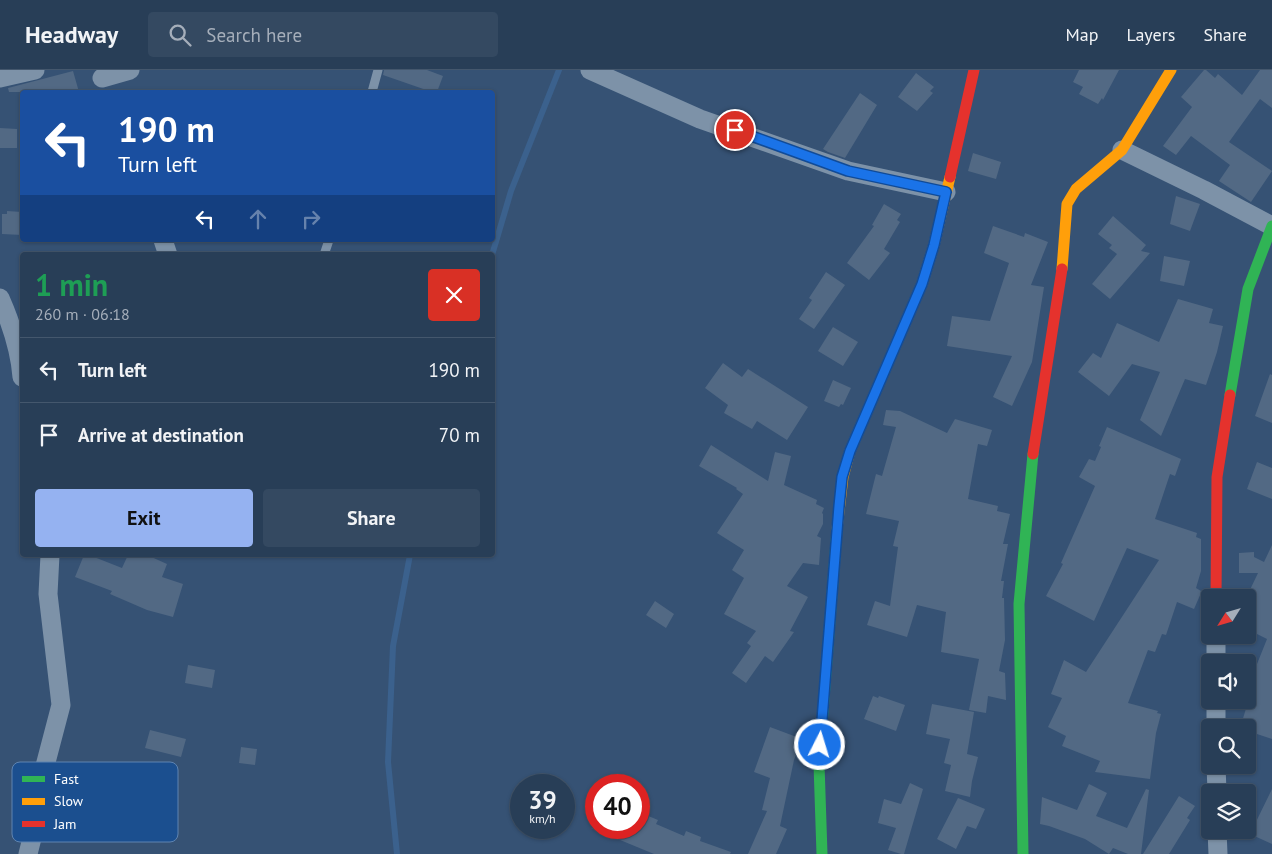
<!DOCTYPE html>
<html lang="en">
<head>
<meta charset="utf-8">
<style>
  :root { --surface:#283e57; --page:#344961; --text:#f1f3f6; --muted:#a5aeba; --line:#44576d; --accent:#95b2f1 }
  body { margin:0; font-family:"PT Sans",sans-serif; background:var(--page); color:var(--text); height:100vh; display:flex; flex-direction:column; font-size:19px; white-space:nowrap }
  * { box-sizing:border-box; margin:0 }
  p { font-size:16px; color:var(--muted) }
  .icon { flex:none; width:28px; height:28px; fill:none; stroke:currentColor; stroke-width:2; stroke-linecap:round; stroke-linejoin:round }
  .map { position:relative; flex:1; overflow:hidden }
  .sheet { position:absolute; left:20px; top:182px; width:475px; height:305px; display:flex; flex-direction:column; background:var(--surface); border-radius:5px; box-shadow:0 1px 4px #0004,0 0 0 1px var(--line) }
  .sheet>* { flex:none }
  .top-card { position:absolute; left:20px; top:20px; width:475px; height:152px; border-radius:5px; box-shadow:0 1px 4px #0004,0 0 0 1px var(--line); background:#1a4fa0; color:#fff; overflow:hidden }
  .needle { width:32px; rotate:233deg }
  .buttons { position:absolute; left:1201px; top:519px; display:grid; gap:10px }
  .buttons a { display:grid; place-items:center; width:55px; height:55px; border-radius:5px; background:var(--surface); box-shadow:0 1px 4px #0004,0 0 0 1px var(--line); font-size:25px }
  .speed { position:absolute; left:510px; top:704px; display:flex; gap:10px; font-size:25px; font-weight:700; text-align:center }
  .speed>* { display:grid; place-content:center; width:65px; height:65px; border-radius:50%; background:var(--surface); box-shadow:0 1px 4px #0004,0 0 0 1px var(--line); line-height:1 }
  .speed small { font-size:12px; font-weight:400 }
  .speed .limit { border:8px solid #d22; background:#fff; color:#111 }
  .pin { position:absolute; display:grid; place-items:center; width:42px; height:42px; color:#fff; margin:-21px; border:2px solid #fff; border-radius:50%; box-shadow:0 1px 5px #0007 }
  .me { position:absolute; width:55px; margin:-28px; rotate:5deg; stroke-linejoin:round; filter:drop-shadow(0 0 4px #0008) }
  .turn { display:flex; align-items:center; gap:18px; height:105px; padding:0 15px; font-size:22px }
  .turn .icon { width:65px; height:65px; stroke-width:2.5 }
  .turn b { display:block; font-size:35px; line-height:42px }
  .lanes { display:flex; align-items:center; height:48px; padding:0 15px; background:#0003; justify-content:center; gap:25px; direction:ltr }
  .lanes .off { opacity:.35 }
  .round { display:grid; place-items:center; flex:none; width:52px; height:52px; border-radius:5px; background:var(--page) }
  .head { display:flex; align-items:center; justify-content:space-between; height:85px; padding:0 15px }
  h1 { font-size:30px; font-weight:700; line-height:38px; color:#1e9e55 }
  .action { display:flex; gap:10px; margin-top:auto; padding:10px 15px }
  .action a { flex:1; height:58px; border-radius:5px; background:var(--accent); color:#111; font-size:20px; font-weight:700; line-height:58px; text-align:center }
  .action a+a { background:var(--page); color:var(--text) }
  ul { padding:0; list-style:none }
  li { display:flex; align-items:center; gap:15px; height:65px; padding:0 15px; border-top:1px solid var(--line) }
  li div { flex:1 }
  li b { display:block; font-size:19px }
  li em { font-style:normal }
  header { display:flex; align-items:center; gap:30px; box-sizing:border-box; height:70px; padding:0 25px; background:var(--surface); border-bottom:1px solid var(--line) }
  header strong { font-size:24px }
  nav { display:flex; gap:28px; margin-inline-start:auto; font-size:18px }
  .search { width:350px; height:45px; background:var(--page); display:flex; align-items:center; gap:12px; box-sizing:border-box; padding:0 18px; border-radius:5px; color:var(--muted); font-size:19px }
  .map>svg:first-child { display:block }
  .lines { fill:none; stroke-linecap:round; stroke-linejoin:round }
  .stream { stroke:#3b618d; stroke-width:6 }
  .building { fill:#526984 }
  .lane { stroke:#7d92a8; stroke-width:9 }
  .street { stroke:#7d92a8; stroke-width:19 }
  .fast { stroke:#30b455; stroke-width:11 }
  .slow { stroke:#ff9f0a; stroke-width:11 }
  .jam { stroke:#e5322d; stroke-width:11 }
  .route-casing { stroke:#114b97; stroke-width:12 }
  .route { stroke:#1a73e8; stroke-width:9 }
  .key { fill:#1b4f8f; stroke:#5f84b1; stroke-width:1 }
  .key-label { font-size:14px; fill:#fff }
</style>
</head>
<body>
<header>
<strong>Headway</strong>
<div class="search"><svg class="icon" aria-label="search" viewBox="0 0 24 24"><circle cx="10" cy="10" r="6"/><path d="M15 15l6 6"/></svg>Search here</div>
<nav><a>Map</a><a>Layers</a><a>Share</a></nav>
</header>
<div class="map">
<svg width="1272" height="784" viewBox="0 0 1272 784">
  <rect width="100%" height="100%" fill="#365274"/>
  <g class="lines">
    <!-- stream -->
    <path class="stream" d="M492,185L511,121L559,0
      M397,784L388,692L393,576L410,485"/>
  </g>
  <!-- building -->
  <path class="building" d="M384,0H427L443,6L437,22H432L383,5Z
    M1079,0H1119L1103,30L1102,28L1098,34L1079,24L1083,17L1073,12Z
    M1204,0H1206L1215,8L1218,4L1242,25L1260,0H1272V38L1260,29L1229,72L1272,101L1251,132L1219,111L1230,95L1191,66L1176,85L1163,76L1192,37L1181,27Z
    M73,1L79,22H9L8,18Z
    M916,3L934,17L930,21L933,23L917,41L898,27Z
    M860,23L877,35L845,88L828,82L823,79Z
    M0,58L17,59V78H0Z
    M973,83L1001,92L996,109L968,101Z
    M1176,126L1200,134L1190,161L1170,154Z
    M884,134L901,144L897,150L900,152L884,179L890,183L869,210L847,193L874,156L872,155Z
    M7,141L22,142V165L2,164V144H7Z
    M1113,146L1146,175L1141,181L1150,183L1110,229L1092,214L1117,184L1109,178L1112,175L1098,164Z
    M993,156L1024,167L1025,163L1048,172L1031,215L1044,217L1032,292L1012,336L993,327L1012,286L947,276L952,246L990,251L1009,193L984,183Z
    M1164,186L1190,191L1184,216L1160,211Z
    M826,202L845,215L814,259L799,249L812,230L809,228Z
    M1178,229L1213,239L1209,253L1223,256L1217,282L1206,315L1185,309L1161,366L1140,350L1160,302L1132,294L1109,326L1078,302L1093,283L1101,288L1117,253L1159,272Z
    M833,257L858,272L843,296L818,281Z
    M723,293L742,307L748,299L808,337L787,370L757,351L752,359L724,343L728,335L705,318Z
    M1270,304L1272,305V353L1255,346Z
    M833,310L851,318L843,335L841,334L839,337L824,331Z
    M886,340L900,341L947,363L955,349L992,360L987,376L978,374L968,429L998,436L997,441L1010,444L1003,474H1008L1001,511H1004L1002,528H1004L1005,570L999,601L1005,603L1006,630L988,626L986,643L969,640L979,589L941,582L946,542L917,535L907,567L867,555L875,531L890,536L898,477L893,476L899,451L866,444L876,404L882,406L896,357L883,355Z
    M1107,357L1181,389L1175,406L1170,404L1155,449L1197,463L1196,467L1201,469V501L1196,518L1201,521V523L1194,539L1177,532L1166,565L1162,564L1155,582L1148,580L1128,633L1158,641L1157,643L1161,644L1156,663L1150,709L1095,702L1100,691L1062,676L1066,666L1048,657L1062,628L1051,624L1064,590L1086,602L1159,490L1127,478L1094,551L1046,526L1063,494L1061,493L1095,416L1079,407L1089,389L1095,391L1101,377L1099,376Z
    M711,375L768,411L775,382L791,386L784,415L817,430L816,434L824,438L822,443L823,444V454L817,466L821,468L819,495L803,493L787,516L808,527L790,561L794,562L773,592L765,586L746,613L732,603L751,576L747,573L756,561L724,544L744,508L732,500L744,480L717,463L743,424L736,419L737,418L699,396Z
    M1257,392L1272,398V429L1247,419Z
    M1272,475V669L1248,661V658H1240L1253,616L1249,614L1267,569L1251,561L1254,555L1248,551V524L1258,503H1239V483L1254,482V487L1264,492Z
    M84,485H89L122,498L128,485H147L167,494L162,507L183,514L173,547L147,540L110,524L112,521L75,507Z
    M655,531L674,544L666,558L646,545Z
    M188,595L215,600L212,618L185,613Z
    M873,626L878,628L879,626L905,635L896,661L864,649Z
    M932,634L974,642L967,684L978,687L972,711L970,727L945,721L951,695L944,693L950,669L926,664Z
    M770,657L802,669L794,690L780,756L787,759L776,784H748L767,741L762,740L770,708L754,702Z
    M150,660L186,669L181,687L145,678Z
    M241,677L257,679L255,695L239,693Z
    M910,713L923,719L904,784H901L888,780L896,758L878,753L884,729L901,734Z
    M1089,714L1107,723L1096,746L1127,758L1146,719L1149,720L1141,784H1128L1113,778L1109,784L1085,769L1049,756L1040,754L1042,727L1077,740Z
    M1272,719V774L1250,764Z
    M1179,726L1195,736L1187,748L1190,750L1169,784H1143Z
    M958,728L985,739L976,759L967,756L956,779L937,769Z
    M641,743L658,750L656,754L684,766L686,761L701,767L700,771L731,782L730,784H654L591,758H639V749Z"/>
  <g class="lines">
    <!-- lane -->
    <path class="lane" d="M372,22L378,0
      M324,185L329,170"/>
    <!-- street -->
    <path class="street" d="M590,0L700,49L848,101L946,122
      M0,8L35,0
      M102,8L130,0
      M1122,80L1204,120L1272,156
      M163,170L168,185
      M0,228C11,253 20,280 22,307
      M1216,592V565
      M1216,630V658
      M1216,695L1217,722
      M1217,760L1218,784
      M28,784L33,764L45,696L61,635L48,524L50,485"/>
    <!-- fast -->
    <path class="fast" d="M1230,325L1248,219L1272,156
      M822,784L819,694L837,459
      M1023,784L1019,534L1033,384"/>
    <!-- slow -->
    <path class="slow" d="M1062,199L1067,134L1076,119L1122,80L1171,0
      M837,459L843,407L850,381L922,214L934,175L950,107"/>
    <!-- jam -->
    <path class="jam" d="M950,107L974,0
      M1033,384L1062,199
      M1216,528L1217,407L1230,325"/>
  </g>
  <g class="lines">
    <!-- route casing -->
    <g class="route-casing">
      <path id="route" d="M735,60L848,101L946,122L934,175L922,214L850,381L842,407L839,436L820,675"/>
    </g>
    <!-- route -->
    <use href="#route" class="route"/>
  </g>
  <!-- legend -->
  <rect x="12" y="692" width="166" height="80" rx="8" class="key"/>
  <rect x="22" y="706" width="23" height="6" fill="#30b455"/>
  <rect x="22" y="728" width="23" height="7" fill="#ff9f0a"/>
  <rect x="22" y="751" width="23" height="6" fill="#e5322d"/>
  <g class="key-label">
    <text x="54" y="714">Fast</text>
    <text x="54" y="736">Slow</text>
    <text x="54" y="759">Jam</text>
  </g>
</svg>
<div class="buttons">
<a><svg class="needle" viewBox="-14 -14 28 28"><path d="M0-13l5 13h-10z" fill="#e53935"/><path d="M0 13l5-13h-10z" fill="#a5aeba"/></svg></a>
<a><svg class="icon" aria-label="sound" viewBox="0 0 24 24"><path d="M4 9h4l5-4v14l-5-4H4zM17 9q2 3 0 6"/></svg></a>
<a><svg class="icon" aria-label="search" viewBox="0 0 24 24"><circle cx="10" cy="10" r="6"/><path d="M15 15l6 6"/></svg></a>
<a><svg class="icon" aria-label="layers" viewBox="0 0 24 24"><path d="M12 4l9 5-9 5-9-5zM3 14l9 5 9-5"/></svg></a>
</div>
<div class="speed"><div>39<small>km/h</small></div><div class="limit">40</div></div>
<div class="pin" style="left:735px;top:60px;background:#d93025"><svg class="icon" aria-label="arrive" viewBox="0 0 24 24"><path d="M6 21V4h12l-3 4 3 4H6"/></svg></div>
<svg class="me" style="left:820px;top:675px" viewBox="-20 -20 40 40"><circle r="17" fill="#1a73e8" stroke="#fff" stroke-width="3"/><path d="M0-11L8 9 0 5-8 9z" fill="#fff"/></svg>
<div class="top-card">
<div class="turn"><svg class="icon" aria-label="left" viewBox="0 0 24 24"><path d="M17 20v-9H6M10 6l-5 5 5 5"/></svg><div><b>190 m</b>Turn left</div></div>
<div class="lanes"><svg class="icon" aria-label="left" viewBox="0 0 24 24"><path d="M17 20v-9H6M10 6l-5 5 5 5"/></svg><svg class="icon off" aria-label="ahead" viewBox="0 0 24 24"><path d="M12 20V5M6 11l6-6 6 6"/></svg><svg class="icon off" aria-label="right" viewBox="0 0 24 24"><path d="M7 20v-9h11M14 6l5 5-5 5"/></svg></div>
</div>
<section class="sheet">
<div class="head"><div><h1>1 min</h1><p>260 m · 06:18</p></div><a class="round" style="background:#d93025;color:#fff"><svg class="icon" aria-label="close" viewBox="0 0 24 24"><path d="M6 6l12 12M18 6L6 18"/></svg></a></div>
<ul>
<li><svg class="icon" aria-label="left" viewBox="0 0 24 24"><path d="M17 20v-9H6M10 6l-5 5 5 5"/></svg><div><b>Turn left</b></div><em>190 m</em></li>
<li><svg class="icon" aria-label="arrive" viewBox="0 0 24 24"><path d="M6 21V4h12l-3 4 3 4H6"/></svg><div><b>Arrive at destination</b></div><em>70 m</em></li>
</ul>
<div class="action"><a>Exit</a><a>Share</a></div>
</section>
</div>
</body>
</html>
